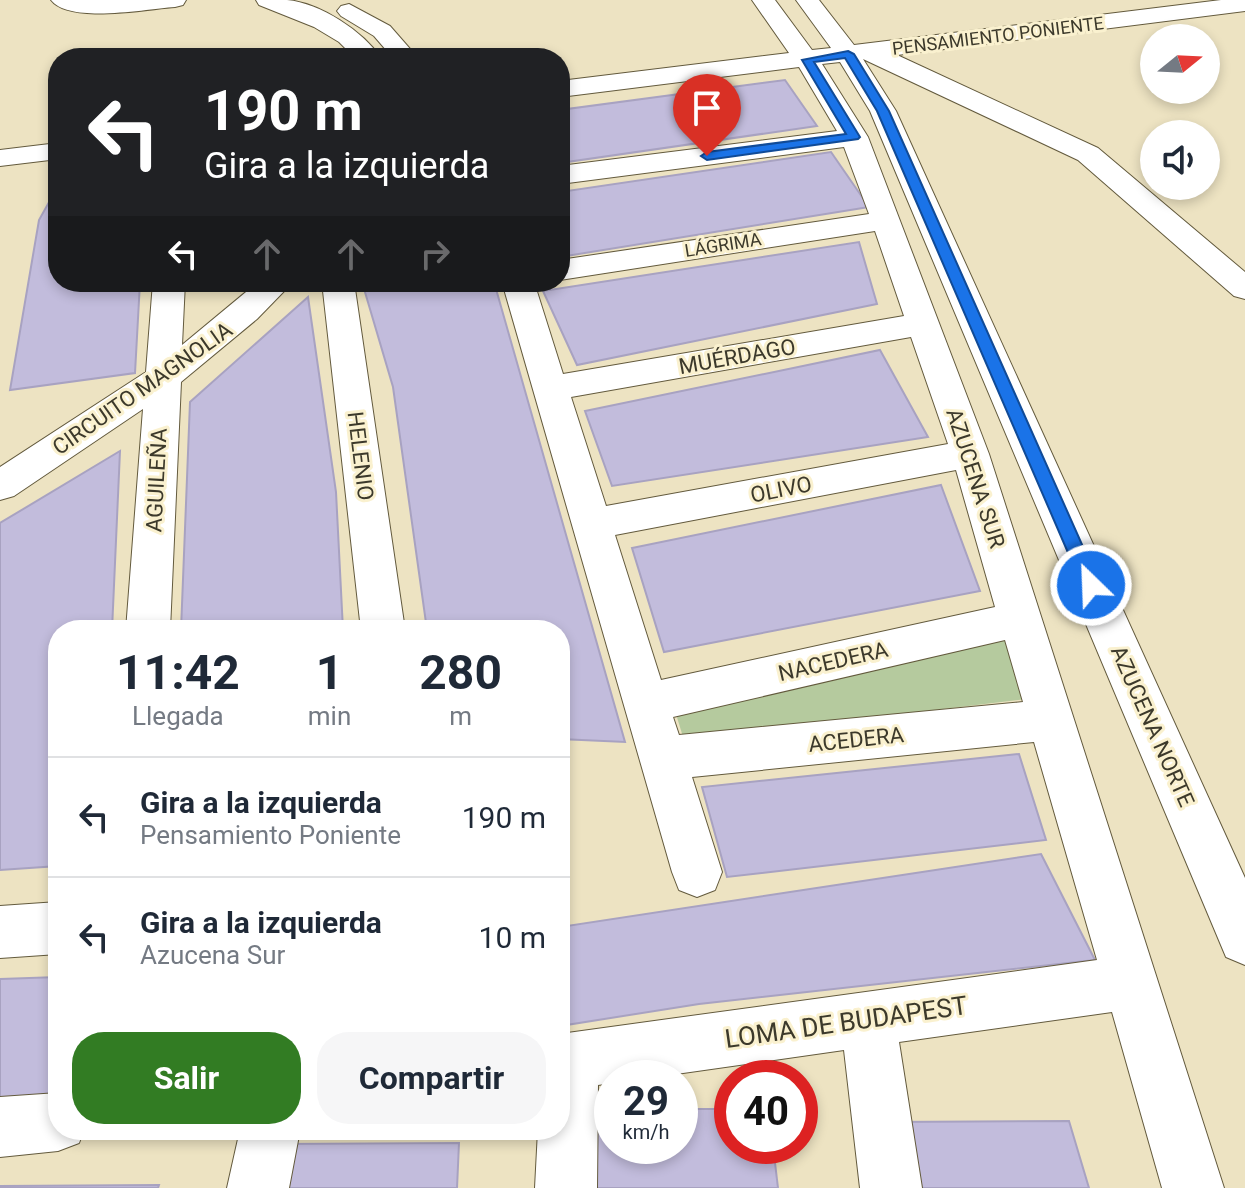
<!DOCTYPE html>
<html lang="es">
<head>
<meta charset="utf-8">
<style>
  :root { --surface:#fff; --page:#f6f6f7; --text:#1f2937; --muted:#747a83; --line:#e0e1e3; --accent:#327c23 }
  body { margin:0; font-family:Roboto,sans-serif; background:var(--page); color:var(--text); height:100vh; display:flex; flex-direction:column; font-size:30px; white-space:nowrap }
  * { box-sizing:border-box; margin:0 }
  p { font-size:26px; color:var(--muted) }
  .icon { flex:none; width:44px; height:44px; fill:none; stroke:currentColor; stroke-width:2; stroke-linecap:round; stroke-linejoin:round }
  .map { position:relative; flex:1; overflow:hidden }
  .panel { position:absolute; left:48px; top:620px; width:522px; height:520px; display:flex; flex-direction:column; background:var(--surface); border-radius:32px; box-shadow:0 4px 12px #0003 }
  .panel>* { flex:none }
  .guide { position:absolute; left:48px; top:48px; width:522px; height:244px; border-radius:32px; box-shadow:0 4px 12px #0003; background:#202124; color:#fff; overflow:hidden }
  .needle { width:52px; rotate:72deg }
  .buttons { position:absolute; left:1140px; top:24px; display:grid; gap:16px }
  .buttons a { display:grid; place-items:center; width:80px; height:80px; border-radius:50%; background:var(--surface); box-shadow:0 4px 12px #0003; font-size:40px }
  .speed { position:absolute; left:594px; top:1060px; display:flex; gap:16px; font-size:40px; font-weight:700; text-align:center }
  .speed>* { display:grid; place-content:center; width:104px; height:104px; border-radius:50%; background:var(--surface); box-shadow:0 4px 12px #0003; line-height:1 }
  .speed small { font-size:20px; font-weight:400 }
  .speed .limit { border:12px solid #d22; background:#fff; color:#111 }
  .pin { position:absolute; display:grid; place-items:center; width:68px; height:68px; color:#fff; margin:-82px -34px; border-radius:50% 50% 50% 0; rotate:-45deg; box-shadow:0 0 8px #0007 }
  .pin .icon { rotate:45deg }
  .me { position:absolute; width:88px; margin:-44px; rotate:336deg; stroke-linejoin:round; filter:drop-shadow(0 0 6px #0008) }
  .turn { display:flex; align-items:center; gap:28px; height:168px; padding:0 24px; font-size:36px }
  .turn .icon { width:104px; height:104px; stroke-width:2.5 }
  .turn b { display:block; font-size:56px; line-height:68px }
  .lanes { display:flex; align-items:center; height:76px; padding:0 24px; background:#0003; justify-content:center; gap:40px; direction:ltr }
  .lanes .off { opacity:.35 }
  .eta { display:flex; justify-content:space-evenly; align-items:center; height:136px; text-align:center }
  .eta b { font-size:48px; font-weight:700; line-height:56px }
  .button { display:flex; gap:16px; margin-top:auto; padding:16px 24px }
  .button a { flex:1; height:92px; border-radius:32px; background:var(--accent); color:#fff; font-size:32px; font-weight:700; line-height:92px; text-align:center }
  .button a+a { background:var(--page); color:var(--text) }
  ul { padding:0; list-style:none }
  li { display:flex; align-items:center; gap:24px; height:120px; padding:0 24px; border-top:2px solid var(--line) }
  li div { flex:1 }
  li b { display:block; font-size:30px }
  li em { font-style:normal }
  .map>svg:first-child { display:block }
  .green { fill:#b5ca9e }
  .building { fill:#c2bcdc; stroke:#a8a2c1; stroke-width:2 }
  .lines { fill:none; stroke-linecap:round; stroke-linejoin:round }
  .minor-casing { stroke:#635a3d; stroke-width:2 }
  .minor { fill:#fff; fill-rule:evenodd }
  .route { fill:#1a73e8; stroke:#114b97; stroke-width:2 }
  .labels { text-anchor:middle; stroke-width:6; stroke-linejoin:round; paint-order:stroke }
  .far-street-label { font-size:18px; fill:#3c392b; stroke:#faf1cf }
  .street-label { font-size:22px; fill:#3c392b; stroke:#faf1cf }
  .near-street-label { font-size:26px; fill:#3c392b; stroke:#faf1cf }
</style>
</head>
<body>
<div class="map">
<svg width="1245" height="1188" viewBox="0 0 1245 1188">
  <rect width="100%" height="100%" fill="#ede3c2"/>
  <!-- green -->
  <path class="green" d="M1008,635L1027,699L684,740L675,711Z"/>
  <!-- building -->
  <path class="building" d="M785,80L817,126L560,163V110Z
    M831,152L869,207L560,257V192Z
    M58,186V282H140L135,373L10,390L39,220Z
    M859,242L877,304L577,365L543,291Z
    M362,282H494L625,742L560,739V630H427L393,387Z
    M308,297L336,492L343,630H181L190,402Z
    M880,350L928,437L612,486L585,411Z
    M120,451L112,630H58V866L0,870V523Z
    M941,485L980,591L664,652L632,548Z
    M1019,754L1046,840L727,877L702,787Z
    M1041,854L1095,960L699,1004L560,1026V927Z
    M58,977V1103L0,1105V979Z
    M680,1109H732V1146H773L778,1188H591L588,1110H612V1146H680Z
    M1069,1121L1089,1188H902L888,1122Z
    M459,1143L457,1188H270L275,1144Z
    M159,1185L158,1188H0V1186Z"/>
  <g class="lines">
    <!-- minor casing -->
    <g class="minor-casing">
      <path id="minor" d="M51,0H186L183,5L175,7C146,9 69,24 51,0Z
        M256,0C266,0 277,0 287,0C320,3 363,31 381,58H355L339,42L314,27L259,5Z
        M752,0H775L812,50L831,48L796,0H819L854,45L1221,0H1245V11L897,55L1098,148L1245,272V299L1234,296L1078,160L863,59L896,111L1245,878V965L1226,957L870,111L840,62L822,64L868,137L989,454L1224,1188H1162L1112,1012L899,1042L922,1188H860L844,1050L648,1078H612V1083L598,1085L597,1188H535L538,1130H560V1034L1097,960L1034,742L692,777L722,872L715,890L697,897L679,890L672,872L502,282H534L563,374L904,316L875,231L560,280V260L869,214L844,147L560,184V166L837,131L799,67L560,97V81L789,53ZM911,337L948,444L606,506L571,397ZM956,470L995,607L661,680L615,535ZM1005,640L1023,702L679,735L673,717Z
        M349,4L390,26L418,58H393L374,36L341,16L337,11L341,6Z
        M58,143V159L0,166V150Z
        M153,282H185L182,345L258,282H293L257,319L181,382L170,630H126L143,409L14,496L0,500V467L146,372Z
        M322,282H354L405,630H361Z
        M58,902V954L0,958V906Z
        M58,1093V1130H84L79,1143L58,1151L0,1157V1097Z
        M240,1130H300L289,1188H227Z"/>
    </g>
    <!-- minor -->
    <use href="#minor" class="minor"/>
  </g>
  <!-- route -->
  <path class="route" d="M848,51L854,54L889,111L1100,585L1097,590H1084L1082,585L877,111L845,58L814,62L860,137L858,139L707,160L701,156L707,152L846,134L802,60Z"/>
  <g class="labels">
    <!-- far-street labels -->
    <g class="far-street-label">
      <text transform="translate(998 36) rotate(-7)" y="6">PENSAMIENTO PONIENTE</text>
      <text transform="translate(723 245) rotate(-9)" y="6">LÁGRIMA</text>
    </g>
    <!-- street labels -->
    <g class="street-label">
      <text transform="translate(737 356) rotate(-10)" y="8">MUÉRDAGO</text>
      <text transform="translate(142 388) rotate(-35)" y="8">CIRCUITO MAGNOLIA</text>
      <text transform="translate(361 456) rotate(83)" y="8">HELENIO</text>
      <text transform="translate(976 478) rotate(72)" y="8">AZUCENA SUR</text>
      <text transform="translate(156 480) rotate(-87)" y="8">AGUILEÑA</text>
      <text transform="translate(781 489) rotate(-11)" y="8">OLIVO</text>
      <text transform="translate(833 661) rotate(-13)" y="8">NACEDERA</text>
      <text transform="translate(1153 726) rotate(66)" y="8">AZUCENA NORTE</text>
      <text transform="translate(856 739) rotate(-6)" y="8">ACEDERA</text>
    </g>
    <!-- near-street labels -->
    <g class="near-street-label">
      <text transform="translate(846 1022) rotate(-8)" y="9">LOMA DE BUDAPEST</text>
    </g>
  </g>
</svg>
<div class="buttons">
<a><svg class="needle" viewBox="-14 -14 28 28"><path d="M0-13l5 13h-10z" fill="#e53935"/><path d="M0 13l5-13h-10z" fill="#747a83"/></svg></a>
<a><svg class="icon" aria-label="sound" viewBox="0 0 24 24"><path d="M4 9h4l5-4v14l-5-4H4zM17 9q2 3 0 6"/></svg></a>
</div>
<div class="speed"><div>29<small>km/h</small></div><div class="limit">40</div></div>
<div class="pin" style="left:707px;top:156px;background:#d93025"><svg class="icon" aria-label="arrive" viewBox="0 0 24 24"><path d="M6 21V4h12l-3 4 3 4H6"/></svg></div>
<svg class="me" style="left:1091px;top:585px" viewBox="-20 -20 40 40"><circle r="17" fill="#1a73e8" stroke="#fff" stroke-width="3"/><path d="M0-11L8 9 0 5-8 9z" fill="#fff"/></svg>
<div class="guide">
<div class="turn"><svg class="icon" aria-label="left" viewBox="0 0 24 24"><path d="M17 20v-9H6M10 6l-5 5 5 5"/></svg><div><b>190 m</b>Gira a la izquierda</div></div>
<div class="lanes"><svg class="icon" aria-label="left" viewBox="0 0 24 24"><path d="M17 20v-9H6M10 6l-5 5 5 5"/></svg><svg class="icon off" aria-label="ahead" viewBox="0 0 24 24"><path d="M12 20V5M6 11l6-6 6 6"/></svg><svg class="icon off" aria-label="ahead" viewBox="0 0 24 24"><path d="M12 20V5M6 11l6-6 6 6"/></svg><svg class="icon off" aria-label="right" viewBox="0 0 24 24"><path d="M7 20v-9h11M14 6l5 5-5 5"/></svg></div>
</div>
<section class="panel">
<div class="eta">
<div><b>11:42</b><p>Llegada</p></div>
<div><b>1</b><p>min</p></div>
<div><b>280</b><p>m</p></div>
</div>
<ul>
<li><svg class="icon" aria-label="left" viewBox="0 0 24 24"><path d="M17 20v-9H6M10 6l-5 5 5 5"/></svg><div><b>Gira a la izquierda</b><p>Pensamiento Poniente</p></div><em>190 m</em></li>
<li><svg class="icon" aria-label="left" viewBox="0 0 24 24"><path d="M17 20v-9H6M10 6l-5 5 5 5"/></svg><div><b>Gira a la izquierda</b><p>Azucena Sur</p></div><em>10 m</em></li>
</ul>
<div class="button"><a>Salir</a><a>Compartir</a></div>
</section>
</div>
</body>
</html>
